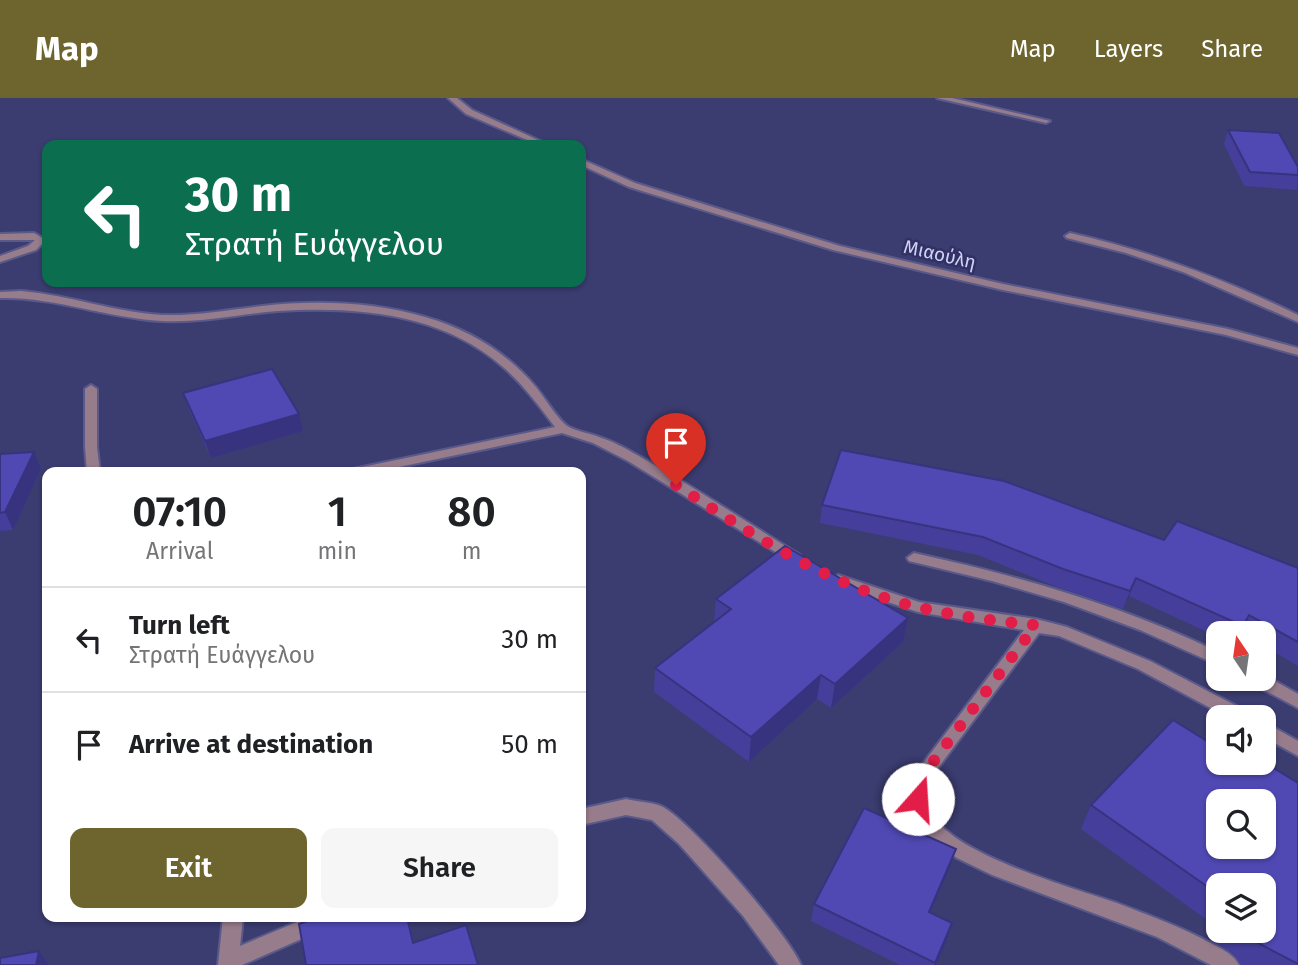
<!DOCTYPE html>
<html lang="en">
<head>
<meta charset="utf-8">
<style>
  :root { --surface:#fff; --page:#f6f6f6; --text:#202124; --muted:#757577; --line:#e0e0e0; --accent:#6d652d }
  body { margin:0; font-family:"Fira Sans",sans-serif; background:var(--page); color:var(--text); height:100vh; display:flex; flex-direction:column; font-size:26px; white-space:nowrap }
  * { box-sizing:border-box; margin:0 }
  p { font-size:23px; color:var(--muted) }
  .icon { flex:none; width:38px; height:38px; fill:none; stroke:currentColor; stroke-width:2; stroke-linecap:round; stroke-linejoin:round }
  .map { position:relative; flex:1; overflow:hidden }
  .panel { position:absolute; left:42px; top:369px; width:544px; height:455px; display:flex; flex-direction:column; background:var(--surface); border-radius:14px; box-shadow:0 2px 5px #0004 }
  .panel>* { flex:none }
  .top-card { position:absolute; left:42px; top:42px; width:544px; height:147px; border-radius:14px; box-shadow:0 2px 5px #0004; background:#0b6e4f; color:#fff; overflow:hidden }
  .needle { width:46px; rotate:347deg }
  .buttons { position:absolute; left:1206px; top:523px; display:grid; gap:14px }
  .buttons a { display:grid; place-items:center; width:70px; height:70px; border-radius:14px; background:var(--surface); box-shadow:0 2px 5px #0004; font-size:35px }
  .pin { position:absolute; display:grid; place-items:center; width:60px; height:60px; color:#fff; margin:-72px -30px; border-radius:50% 50% 50% 0; rotate:-45deg; box-shadow:0 0 7px #0007 }
  .pin .icon { rotate:45deg }
  .me { position:absolute; width:77px; margin:-38px; rotate:19deg; stroke-linejoin:round; filter:drop-shadow(0 0 5px #0008) }
  .turn { display:flex; align-items:center; gap:24px; height:147px; padding:0 28px; font-size:32px }
  .turn .icon { width:91px; height:91px; stroke-width:2.5 }
  .turn b { display:block; font-size:49px; line-height:60px }
  .eta { display:flex; justify-content:space-evenly; align-items:center; height:119px; text-align:center }
  .eta b { font-size:42px; font-weight:600; line-height:49px }
  .primary-button { display:flex; gap:14px; margin-top:auto; padding:14px 28px }
  .primary-button a { flex:1; height:80px; border-radius:14px; background:var(--accent); color:#fff; font-size:28px; font-weight:600; line-height:80px; text-align:center }
  .primary-button a+a { background:var(--page); color:var(--text) }
  ul { padding:0; list-style:none }
  li { display:flex; align-items:center; gap:21px; height:105px; padding:0 28px; border-top:2px solid var(--line) }
  li div { flex:1 }
  li b { display:block; font-size:26px }
  li em { font-style:normal }
  header { display:flex; align-items:center; gap:42px; box-sizing:border-box; height:98px; padding:0 35px; background:var(--accent); color:#fff }
  header strong { font-size:33px }
  nav { display:flex; gap:38px; margin-inline-start:auto; font-size:24px }
  .map>svg:first-child { display:block }
  .lines { fill:none; stroke-linecap:round; stroke-linejoin:round }
  .lane-casing { stroke:#595a8a; stroke-width:4 }
  .street-casing { stroke:#595a8a; stroke-width:4 }
  .lane { fill:#977c8c; fill-rule:evenodd }
  .street { fill:#977c8c; fill-rule:evenodd }
  .wall { fill:#453f9b }
  .shaded-wall { fill:#38337e }
  .building { fill:#5049b4; stroke:#38337e; stroke-width:2; fill-rule:evenodd }
  .route { stroke:#e11d48; stroke-width:12; stroke-dasharray:0 21.6 }
  .labels { text-anchor:middle; stroke-width:5; stroke-linejoin:round; paint-order:stroke }
  .far-street-label { font-size:19px; fill:#cfd2f2; stroke:#313165 }
</style>
</head>
<body>
<header>
<strong>Map</strong>
<nav><a>Map</a><a>Layers</a><a>Share</a></nav>
</header>
<div class="map">
<svg width="1298" height="867" viewBox="0 0 1298 867">
  <rect width="100%" height="100%" fill="#3b3c70"/>
  <g class="lines">
    <!-- lane casing -->
    <g class="lane-casing">
      <path id="lane" d="M1070,135C1150,153 1224,181 1298,217V224L1183,174L1126,155L1067,140L1065,138Z"/>
    </g>
    <!-- street casing -->
    <g class="street-casing">
      <path id="street" d="M448,0H457L472,12L549,47H539L466,16Z
        M937,0H952L1050,23L1046,25Z
        M581,61L635,85L840,148L1003,186L1228,231L1298,250V257L1226,237L1003,192L833,152L629,89L581,67Z
        M34,135L46,142L36,152L0,164V158L28,148L35,142H0V136Z
        M21,193C69,197 114,214 162,217C196,218 229,212 262,208C316,202 373,204 425,219C468,231 506,254 535,288C544,298 558,323 569,329C578,334 590,335 599,339C612,343 625,350 637,357C693,388 746,424 800,457L802,460L800,463H790L628,363L593,345L562,335L375,374H352L353,371L358,370L555,329C539,308 523,286 503,269C442,215 356,208 278,213C239,216 201,225 162,223C107,220 56,199 0,200V194Z
        M91,287L97,291V349L100,374H87L85,349V291Z
        M914,455C1019,478 1121,507 1218,554V567L1140,532L1064,504L992,483L909,463L907,460Z
        M838,477L919,504L1036,521L1067,529L1150,563L1250,615L1252,620H1229L1138,571L1059,538L1039,535L932,678C930,690 927,704 932,715C951,756 1073,790 1117,805C1145,816 1174,826 1201,840C1213,847 1233,854 1239,867H1211L1157,839L992,777L957,760L929,740L920,727L911,705L915,676L1024,532L918,514L833,486L831,482Z
        M1264,577L1298,596V610L1251,585L1249,581H1264Z
        M1264,624L1298,643V658L1264,639Z
        M626,701C637,704 653,704 663,709C692,725 788,836 801,867H779L743,818L679,746L652,722L626,717L581,727V711Z
        M223,819H243L240,848L309,819H341L338,825L242,867H218Z"/>
    </g>
    <!-- lane -->
    <use href="#lane" class="lane"/>
    <!-- street -->
    <use href="#street" class="street"/>
  </g>
  <!-- wall -->
  <path class="wall" d="M1228,32L1298,69L1297,92L1244,88L1224,46Z
    M183,295L303,333L211,360L189,312Z
    M0,356L41,371L13,432L0,433Z
    M822,407L1164,442L1298,470V568L1264,548V536H1218V539L1129,498L1123,511L1057,489L978,457L820,425Z
    M716,501L908,520L903,544L831,610L817,601L749,664L654,594L655,570L714,524Z
    M1250,670L1298,685V867H1241L1234,856L1214,844L1222,833H1264L1218,788V830L1081,731L1091,707Z
    M950,769L930,815L952,825L947,842L936,867H900L811,823L814,806Z"/>
  <!-- shaded-wall -->
  <path class="shaded-wall" d="M299,316L303,333L211,360L205,343Z
    M34,354L41,371L13,432L5,414Z
    M1136,480L1129,498L1123,511L1130,493Z
    M908,520L903,544L831,610L835,586Z
    M821,577L817,601L749,664L751,639Z
    M956,751L950,769L923,831L929,814Z
    M952,825L947,842L936,867H934Z
    M39,853L49,867H36Z"/>
  <!-- building -->
  <path class="building" d="M1228,32L1279,35L1298,69V77L1250,74Z
    M272,271L299,316L205,343L183,295Z
    M841,352L1004,383L1164,442L1177,423L1298,470V544L1249,517L1243,528L1136,480L1130,493L1063,471L983,439L822,407Z
    M34,354L5,414L0,415V356Z
    M785,448L908,520L835,586L821,577L751,639L655,570L731,511L716,501Z
    M1173,622L1218,650V665H1242L1250,670L1254,665H1264V664L1298,685V866L1258,845L1249,833H1264V788H1218V796L1091,707ZM1218,704H1264V749H1218Z
    M864,710L956,751L929,814L952,825L935,865L814,806Z
    M319,819H407L413,845L466,827L478,867H306L299,826Z
    M39,853L36,867H0V860Z"/>
  <g class="lines">
    <!-- route -->
    <path class="route" d="M676,387C731,423 787,460 848,486C907,512 972,521 1036,527L924,676L918,701"/>
  </g>
  <g class="labels">
    <!-- far-street labels -->
    <g class="far-street-label">
      <text transform="translate(940 156) rotate(13)" y="7">Μιαούλη</text>
    </g>
  </g>
</svg>
<div class="buttons">
<a><svg class="needle" viewBox="-14 -14 28 28"><path d="M0-13l5 13h-10z" fill="#e53935"/><path d="M0 13l5-13h-10z" fill="#757577"/></svg></a>
<a><svg class="icon" aria-label="sound" viewBox="0 0 24 24"><path d="M4 9h4l5-4v14l-5-4H4zM17 9q2 3 0 6"/></svg></a>
<a><svg class="icon" aria-label="search" viewBox="0 0 24 24"><circle cx="10" cy="10" r="6"/><path d="M15 15l6 6"/></svg></a>
<a><svg class="icon" aria-label="layers" viewBox="0 0 24 24"><path d="M12 4l9 5-9 5-9-5zM3 14l9 5 9-5"/></svg></a>
</div>
<div class="pin" style="left:676px;top:387px;background:#d93025"><svg class="icon" aria-label="arrive" viewBox="0 0 24 24"><path d="M6 21V4h12l-3 4 3 4H6"/></svg></div>
<svg class="me" style="left:918px;top:701px" viewBox="-20 -20 40 40"><circle r="19" fill="#fff"/><path d="M0-13L10 11 0 6-10 11z" fill="#e11d48"/></svg>
<div class="top-card">
<div class="turn"><svg class="icon" aria-label="left" viewBox="0 0 24 24"><path d="M17 20v-9H6M10 6l-5 5 5 5"/></svg><div><b>30 m</b>Στρατή Ευάγγελου</div></div>
</div>
<section class="panel">
<div class="eta">
<div><b>07:10</b><p>Arrival</p></div>
<div><b>1</b><p>min</p></div>
<div><b>80</b><p>m</p></div>
</div>
<ul>
<li><svg class="icon" aria-label="left" viewBox="0 0 24 24"><path d="M17 20v-9H6M10 6l-5 5 5 5"/></svg><div><b>Turn left</b><p>Στρατή Ευάγγελου</p></div><em>30 m</em></li>
<li><svg class="icon" aria-label="arrive" viewBox="0 0 24 24"><path d="M6 21V4h12l-3 4 3 4H6"/></svg><div><b>Arrive at destination</b></div><em>50 m</em></li>
</ul>
<div class="primary-button"><a>Exit</a><a>Share</a></div>
</section>
</div>
</body>
</html>
